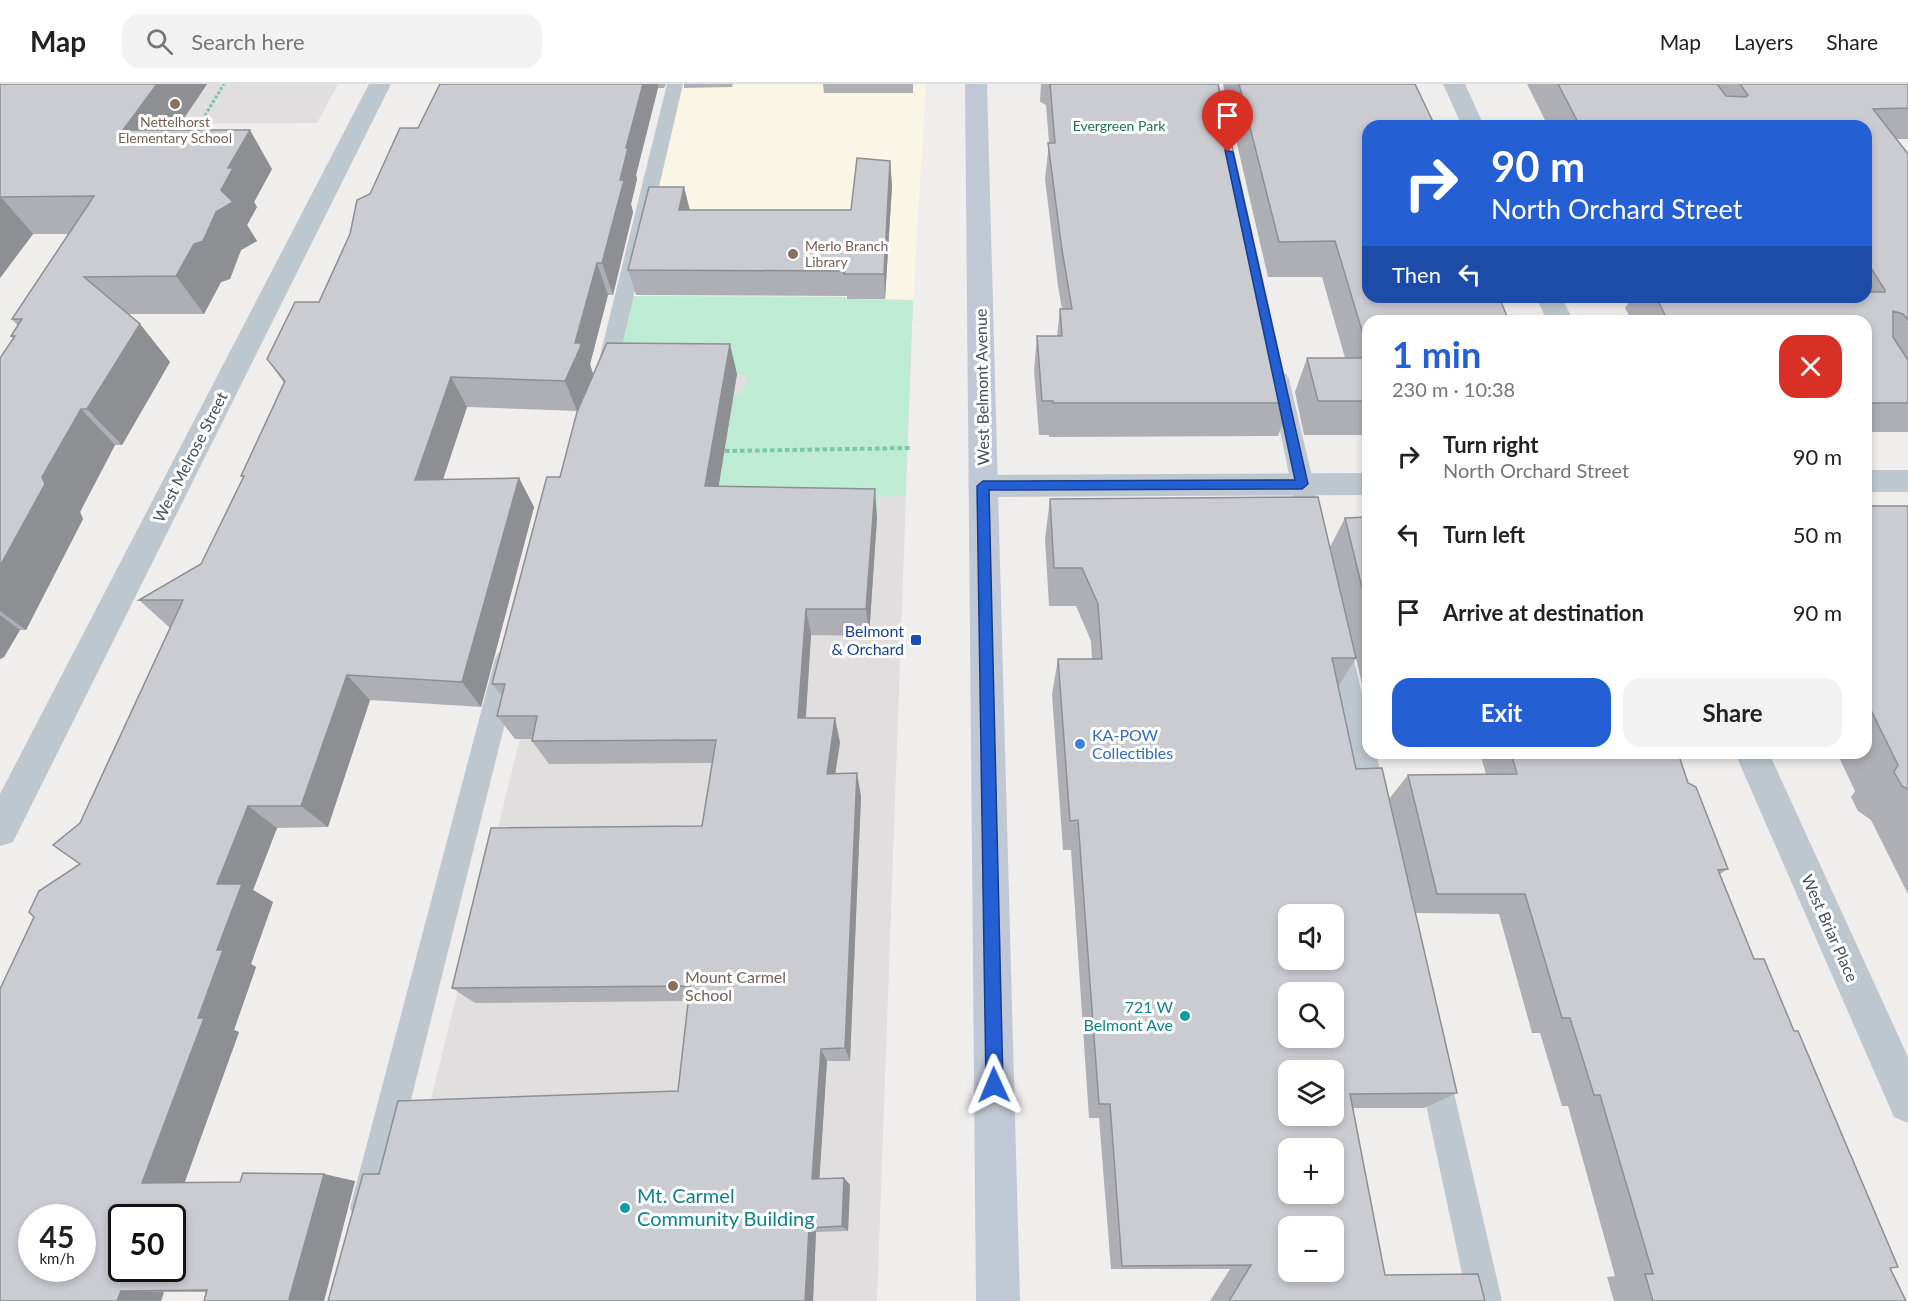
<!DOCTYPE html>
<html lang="en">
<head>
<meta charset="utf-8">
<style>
  :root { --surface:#fff; --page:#f2f2f2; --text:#222; --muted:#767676; --line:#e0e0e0; --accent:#245fd3 }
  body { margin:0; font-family:Lato,sans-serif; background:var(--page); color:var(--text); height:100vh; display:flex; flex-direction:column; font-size:22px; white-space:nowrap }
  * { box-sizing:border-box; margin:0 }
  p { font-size:20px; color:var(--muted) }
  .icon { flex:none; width:33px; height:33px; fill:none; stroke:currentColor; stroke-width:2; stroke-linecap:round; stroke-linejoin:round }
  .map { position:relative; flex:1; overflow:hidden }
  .sheet { position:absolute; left:1362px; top:231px; width:510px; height:444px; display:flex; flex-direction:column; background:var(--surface); border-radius:18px; box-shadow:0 3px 9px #0003 }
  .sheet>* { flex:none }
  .top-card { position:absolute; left:1362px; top:36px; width:510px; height:183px; border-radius:18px; box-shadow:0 3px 9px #0003; background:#245fd3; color:#fff; overflow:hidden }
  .controls { position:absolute; left:1278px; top:820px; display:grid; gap:12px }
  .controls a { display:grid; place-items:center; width:66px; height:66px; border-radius:12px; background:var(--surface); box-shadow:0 3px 9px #0003; font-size:30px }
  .speed { position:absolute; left:18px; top:1120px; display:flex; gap:12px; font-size:30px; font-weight:700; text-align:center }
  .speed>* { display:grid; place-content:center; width:78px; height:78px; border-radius:50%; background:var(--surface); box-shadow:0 3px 9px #0003; line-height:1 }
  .speed small { font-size:15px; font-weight:400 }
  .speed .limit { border:3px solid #111; border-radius:9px; background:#fff; color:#111 }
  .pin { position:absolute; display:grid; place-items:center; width:51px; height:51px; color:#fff; margin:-62px -26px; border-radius:50% 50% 50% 0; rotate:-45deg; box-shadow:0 0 6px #0007 }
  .pin .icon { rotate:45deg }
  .me { position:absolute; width:66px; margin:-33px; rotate:359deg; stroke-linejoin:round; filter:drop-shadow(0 0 4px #0008) }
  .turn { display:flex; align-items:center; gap:21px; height:126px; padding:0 30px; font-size:27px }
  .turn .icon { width:78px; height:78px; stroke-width:2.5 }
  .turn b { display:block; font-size:42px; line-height:51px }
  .then { display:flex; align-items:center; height:57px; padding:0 30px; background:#0003; gap:12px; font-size:22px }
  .round { display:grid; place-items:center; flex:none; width:63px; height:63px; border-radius:18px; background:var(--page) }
  .overview { display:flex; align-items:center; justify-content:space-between; height:102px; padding:0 30px }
  h1 { font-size:36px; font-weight:700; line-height:45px; color:var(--accent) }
  .button { display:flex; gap:12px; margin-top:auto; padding:12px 30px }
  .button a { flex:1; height:69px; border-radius:18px; background:var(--accent); color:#fff; font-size:24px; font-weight:700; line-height:69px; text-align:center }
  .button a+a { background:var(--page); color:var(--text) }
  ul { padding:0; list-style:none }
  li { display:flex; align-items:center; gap:18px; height:78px; padding:0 30px }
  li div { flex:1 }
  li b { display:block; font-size:22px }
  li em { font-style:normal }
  header { display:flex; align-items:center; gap:36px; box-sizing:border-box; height:84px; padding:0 30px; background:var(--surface); border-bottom:2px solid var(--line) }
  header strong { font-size:28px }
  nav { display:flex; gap:33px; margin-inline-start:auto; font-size:21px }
  .search { width:420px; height:54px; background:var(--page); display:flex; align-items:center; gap:15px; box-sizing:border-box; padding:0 21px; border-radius:18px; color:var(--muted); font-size:22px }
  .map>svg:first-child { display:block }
  .commercial { fill:#faf6e6 }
  .education { fill:#e0dede }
  .green { fill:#bdebd4 }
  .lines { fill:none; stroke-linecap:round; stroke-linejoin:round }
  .path-far1 { stroke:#78c7a8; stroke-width:3; stroke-dasharray:3 2; stroke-linecap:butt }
  .path { stroke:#78c7a8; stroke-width:4; stroke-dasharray:4.5 3; stroke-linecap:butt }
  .lane { fill:#bec6ce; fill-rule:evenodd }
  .street { fill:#bec6ce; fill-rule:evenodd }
  .secondary { fill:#c1c8d5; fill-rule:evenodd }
  .wall { fill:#aeafb5 }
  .shaded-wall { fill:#8d8f93 }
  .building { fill:#caccd2; stroke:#8d8f93; stroke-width:1.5; fill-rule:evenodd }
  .route { fill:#245fd3; stroke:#173e89; stroke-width:1.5 }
  .education-dot { fill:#8d6e63; stroke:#fff; stroke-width:2 }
  .transit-dot { fill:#1a4fb4; stroke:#fff; stroke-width:2 }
  .shop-dot { fill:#3f7fe0; stroke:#fff; stroke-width:2 }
  .culture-dot { fill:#0f9aa8; stroke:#fff; stroke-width:2 }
  .labels { text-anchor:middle; stroke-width:6; stroke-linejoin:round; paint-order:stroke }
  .far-education-label { font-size:14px; fill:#785e54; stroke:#fff }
  .far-park-label { font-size:14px; fill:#1c7552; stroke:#fff }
  .street-label { font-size:16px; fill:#464e59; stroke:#fff }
  .transit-label { font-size:16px; fill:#164399; stroke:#fff; text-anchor:end }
  .shop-label { font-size:16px; fill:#366cbe; stroke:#fff; text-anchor:start }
  .education-label { font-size:16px; fill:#785e54; stroke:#fff; text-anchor:start }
  .culture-label { font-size:16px; fill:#0d838f; stroke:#fff; text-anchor:end }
  .near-culture-label { font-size:20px; fill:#0d838f; stroke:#fff; text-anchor:start }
</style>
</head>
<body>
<header>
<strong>Map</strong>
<div class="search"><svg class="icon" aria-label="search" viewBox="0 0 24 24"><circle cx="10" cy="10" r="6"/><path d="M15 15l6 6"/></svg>Search here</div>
<nav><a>Map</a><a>Layers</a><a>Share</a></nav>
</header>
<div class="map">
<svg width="1908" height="1217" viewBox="0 0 1908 1217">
  <rect width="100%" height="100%" fill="#f0eded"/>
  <!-- commercial -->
  <path class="commercial" d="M677,0H926L913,216L845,215L844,210L629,212Z"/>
  <!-- education -->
  <path class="education" d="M37,0H338L317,39L5,40Z
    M846,213V215L913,216L877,1217H381L610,290Z"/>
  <!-- green -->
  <path class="green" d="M629,212L846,213V215L913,216L905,412L878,413L877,434L677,431L685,390H721L734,309H743L747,291L610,290Z"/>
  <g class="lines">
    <!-- path-far1 -->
    <path class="path-far1" d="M173,46H196L224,0"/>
    <!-- path -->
    <path class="path" d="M725,367L912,364"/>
    <!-- lane -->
    <path class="lane" d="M667,0H683L615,292L612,297L605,299L598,297L595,292Z
      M1279,288L1286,290L1289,295L1325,447L1321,453L1313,456L1305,453L1301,447L1269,295L1272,290Z
      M1338,549L1347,552L1350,559L1368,635V669H1376L1388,719L1384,728L1374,731L1364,728L1360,719L1326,559L1329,552Z
      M508,564L517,568L521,575L384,1124L379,1136L367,1141L355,1136L350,1124L495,575L499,568Z
      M1433,968L1444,972L1448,983L1502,1217H1468L1418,983L1422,972Z"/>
    <!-- street -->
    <path class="street" d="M369,0H391L13,758L0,762V710Z
      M1443,0H1465L1484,42H1462Z
      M1536,213H1562L1573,237H1547Z
      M1866,386H1908V408H1866Z
      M1368,389V411L983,413L973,410L968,402L973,394L983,391Z
      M1735,669H1769L1908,973V1039L1894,1033Z"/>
    <!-- secondary -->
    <path class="secondary" d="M965,0H987L1020,1217H976Z"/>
  </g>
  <!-- wall -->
  <path class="wall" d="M0,0H207L176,46L272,85L254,118L257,123L247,141L257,157L241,166L230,195L221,198L204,230H128L140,240L170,278L122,361H115L80,428L83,435L26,546H20L4,573L0,575V274L14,255L11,252L18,242L12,235L69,150H33L0,194Z
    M440,0H666L664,4H658L636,91L637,95L631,120L633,128L613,211H608L590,280L593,290H737L718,403L877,434L869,552L811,551L806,634L840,658L835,690L861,712L850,977H827L819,1095L844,1094L850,1101L848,1147L816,1148L813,1217H328L379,1090L678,1007L688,917L475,919L452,904L702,742L712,679L549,680L532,657V655H515L497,632L502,612L492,600L560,393L577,327L467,323L443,396L519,394L534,423L481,623L370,616L328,743L277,744L253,806L273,818L251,880L256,883L234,946L239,948L184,1099L355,1097L324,1217H204L206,1208H164L161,1217H0L80,780V739L170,543H169L139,516L201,480L243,394L241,392L284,299L267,275L319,218L370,110L418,44Z
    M684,0H733L732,3L684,4Z
    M823,0H913V9H824Z
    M1041,0H1218L1290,319L1278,352L1049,353V351H1039L1034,287L1037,252H1057L1060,225H1062L1058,202L1045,95L1049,59L1046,21L1040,18Z
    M1223,0H1415L1368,237V351H1304L1295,308L1307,274H1345L1322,193H1268Z
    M1527,0H1908V55H1897L1908,70V348H1866V237H1632L1625,224L1633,213H1866V42H1548Z
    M890,77L892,102L885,215H847V212L636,211L628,186L684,103L690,126H851Z
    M1050,415L1356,574L1338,603L1356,685L1389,715L1408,691L1486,690L1480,669H1678L1688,699L1728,785L1720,790L1754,875L1890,1184L1906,1217H1614L1607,1193L1615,1192L1568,1022H1562L1540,949H1532L1499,830L1415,829L1457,1009L1424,1024H1353L1385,1191L1485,1217H1210L1230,1185H1111L1099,1034H1089L1071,766H1063L1052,610L1058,575H1092L1091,557L1076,522H1049L1045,455Z
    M1866,422H1908V810L1871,736L1858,727L1851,713L1855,707L1837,669H1866Z
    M1368,433V609H1364L1330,463L1345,434Z"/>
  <!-- shaded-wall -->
  <path class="shaded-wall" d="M157,0H207L150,85L123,46Z
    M643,0H658V4L636,91L637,95L631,120L633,128L613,211L602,179L626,64Z
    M250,46L272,85L254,118L257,123L247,141L257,157L241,166L230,195L221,198L204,230L176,192L221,106L228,84Z
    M890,77L892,102L885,215L884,190Z
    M684,103L690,128L679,126Z
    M0,112L33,150L0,194Z
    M597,179L608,211L590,280L593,290L577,327L565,297Z
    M140,240L170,278L122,361L87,325Z
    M730,260L737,290L714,431L705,402Z
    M451,293L467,323L433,425L415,396Z
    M81,325L115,361L80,428L83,435L26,546L0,527V482L42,393Z
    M519,394L534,423L481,623L462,598Z
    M875,405L877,434L869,552L866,525Z
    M806,525L811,551L804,658L798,634Z
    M0,531L20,546L4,573L0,575Z
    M347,591L370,616L328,743L301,722Z
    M835,634L840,658L832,712L827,690Z
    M857,689L861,712L850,977L845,964Z
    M248,722L277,744L253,806L273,818L251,880L256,883L234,946L239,948L182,1106L142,1099L198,934L217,866V800Z
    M821,965L827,977L819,1102L812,1095Z
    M324,1090L355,1097L324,1217H291L289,1215Z
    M844,1094L850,1101L848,1147L842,1142Z
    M809,1144L816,1148L813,1217H805Z
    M121,1207L164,1208L161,1217H117Z"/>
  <!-- building -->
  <path class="building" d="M0,0H157L123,46H250L228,84H233L221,106L233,118L216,128L203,157L194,160L176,192L84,193L140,240L87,325H81L42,393L45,400L0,482V274L15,252H11L22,235H12L94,112L0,113Z
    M440,0H643L626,64H628L620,96H624L602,179H597L575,259H581L580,264L565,297L451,293L415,396L519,394L462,598L347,591L301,722H248L217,800H242L217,866H223L198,934H204L142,1099L240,1098L243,1089L324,1090L289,1215L291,1217H204L207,1206L121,1207L117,1217H0V905L34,833L29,828L39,807L80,780L53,761L80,739L183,516H139L201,480L244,392H241L285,297L267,275L295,218H319L350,150L357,116L370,110L400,44H418ZM32,1134H82V1185H32ZM122,1134H172V1185H122Z
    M1050,0H1218L1290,319H1053V317H1042L1037,252H1062L1060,225H1072L1062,166L1048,59H1055Z
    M1239,0H1415L1435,42H1368V213H1499L1509,237H1368V267L1335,157L1279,158Z
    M1558,0H1717L1726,12L1746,13L1748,11L1740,0H1908V24L1873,25L1908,70V236L1903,230L1893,227V253L1908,276V319H1866V237H1668L1656,213H1866V208H1885V206L1869,181H1866V42H1580Z
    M857,74L890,77L884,190H844L845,187L628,186L649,103H684L679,126H851Z
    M607,259L730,260L705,402L875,405L866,525H806L798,634H835L827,690L857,689L845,964L821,965L812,1095L844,1094L842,1142L809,1144L805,1217H328L363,1090H379L398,1017L678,1007L690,902L452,904L491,744L702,742L716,656L532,657L537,632H497L505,600H492L546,396L547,393H560L577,328Z
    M1307,274H1368V317H1318Z
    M1318,413L1356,574H1332L1356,685L1382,684L1457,1009L1350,1010L1385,1191L1478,1190L1485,1217H1229L1251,1181L1122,1182L1110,1020H1099L1078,736L1070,737L1058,575H1102L1098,520L1082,484H1054L1050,415ZM1288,831H1334V876H1288ZM1288,909H1334V954H1288ZM1288,987H1334V1032H1288ZM1288,1065H1334V1110H1288ZM1288,1143H1334V1188H1288Z
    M1866,422H1908V705L1902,702L1894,688L1898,681L1866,616Z
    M1368,433V528L1345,434Z
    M1511,669H1678L1688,699L1696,703L1728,785L1718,786L1754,875H1764L1794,947H1798L1898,1183L1890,1184L1906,1217H1653L1645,1190H1653L1600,1011H1594L1570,934H1562L1525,810H1437L1408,691L1517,690Z"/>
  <!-- route -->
  <path class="route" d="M1225,66L1233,68L1308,400L1302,405L989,406L1003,1001L1000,1007L994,1010L988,1007L986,1001L977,402L983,397L1295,396Z"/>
  <!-- markers -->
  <g class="education-dot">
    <circle cx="175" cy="20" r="6"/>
    <circle cx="793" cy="170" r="6"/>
    <circle cx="673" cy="902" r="6"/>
  </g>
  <rect class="transit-dot" x="910" y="550" width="12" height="12" rx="3"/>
  <circle class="shop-dot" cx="1080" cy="660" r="6"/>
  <g class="culture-dot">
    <circle cx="1185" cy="932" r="6"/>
    <circle cx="625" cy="1124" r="6"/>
  </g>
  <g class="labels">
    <!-- far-education labels -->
    <g class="far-education-label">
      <text x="175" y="43">Nettelhorst<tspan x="175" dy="16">Elementary School</tspan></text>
      <text x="805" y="167" text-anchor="start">Merlo Branch<tspan x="805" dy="16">Library</tspan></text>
    </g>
    <!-- far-park labels -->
    <g class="far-park-label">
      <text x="1119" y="47">Evergreen Park</text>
    </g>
    <!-- street labels -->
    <g class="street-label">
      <text transform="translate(982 303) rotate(-91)" y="6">West Belmont Avenue</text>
      <text transform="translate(190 373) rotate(-63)" y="6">West Melrose Street</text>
      <text transform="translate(1830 844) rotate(66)" y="6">West Briar Place</text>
    </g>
    <!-- transit labels -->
    <g class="transit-label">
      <text x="904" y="553">Belmont<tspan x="904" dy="18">&amp; Orchard</tspan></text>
    </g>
    <!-- shop labels -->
    <g class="shop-label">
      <text x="1092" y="657">KA-POW<tspan x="1092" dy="18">Collectibles</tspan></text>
    </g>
    <!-- education labels -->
    <g class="education-label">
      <text x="685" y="899">Mount Carmel<tspan x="685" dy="18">School</tspan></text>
    </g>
    <!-- culture labels -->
    <g class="culture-label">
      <text x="1173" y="929">721 W<tspan x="1173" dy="18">Belmont Ave</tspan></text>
    </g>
    <!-- near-culture labels -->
    <g class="near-culture-label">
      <text x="637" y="1119">Mt. Carmel<tspan x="637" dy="23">Community Building</tspan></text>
    </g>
  </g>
</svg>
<div class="controls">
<a><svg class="icon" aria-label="sound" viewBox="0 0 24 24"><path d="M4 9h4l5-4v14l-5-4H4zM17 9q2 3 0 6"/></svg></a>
<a><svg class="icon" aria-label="search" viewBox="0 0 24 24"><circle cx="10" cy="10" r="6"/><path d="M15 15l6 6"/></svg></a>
<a><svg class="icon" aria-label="layers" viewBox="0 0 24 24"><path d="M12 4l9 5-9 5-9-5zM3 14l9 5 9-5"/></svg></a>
<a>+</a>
<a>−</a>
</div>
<div class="speed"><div>45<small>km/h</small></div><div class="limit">50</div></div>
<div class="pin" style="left:1228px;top:68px;background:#d93025"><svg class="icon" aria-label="arrive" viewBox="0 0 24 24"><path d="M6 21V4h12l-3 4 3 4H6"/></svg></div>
<svg class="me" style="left:994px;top:1001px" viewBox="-20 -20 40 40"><path d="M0-17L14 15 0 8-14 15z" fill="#245fd3" stroke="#fff" stroke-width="4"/></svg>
<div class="top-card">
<div class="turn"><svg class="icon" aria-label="right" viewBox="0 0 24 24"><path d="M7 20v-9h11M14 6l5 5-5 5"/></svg><div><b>90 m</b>North Orchard Street</div></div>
<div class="then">Then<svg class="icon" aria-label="left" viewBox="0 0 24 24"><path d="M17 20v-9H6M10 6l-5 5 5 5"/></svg></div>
</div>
<section class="sheet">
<div class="overview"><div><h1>1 min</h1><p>230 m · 10:38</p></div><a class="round" style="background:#d93025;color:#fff"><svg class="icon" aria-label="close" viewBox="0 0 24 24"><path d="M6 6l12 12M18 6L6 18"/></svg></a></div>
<ul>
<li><svg class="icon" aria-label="right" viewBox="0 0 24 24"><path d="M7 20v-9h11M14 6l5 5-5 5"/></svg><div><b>Turn right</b><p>North Orchard Street</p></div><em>90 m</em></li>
<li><svg class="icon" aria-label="left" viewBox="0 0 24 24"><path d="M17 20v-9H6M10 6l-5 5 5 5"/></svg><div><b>Turn left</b></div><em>50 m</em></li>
<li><svg class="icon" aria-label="arrive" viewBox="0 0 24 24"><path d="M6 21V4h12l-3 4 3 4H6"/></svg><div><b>Arrive at destination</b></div><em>90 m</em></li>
</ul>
<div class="button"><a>Exit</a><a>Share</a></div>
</section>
</div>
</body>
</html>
